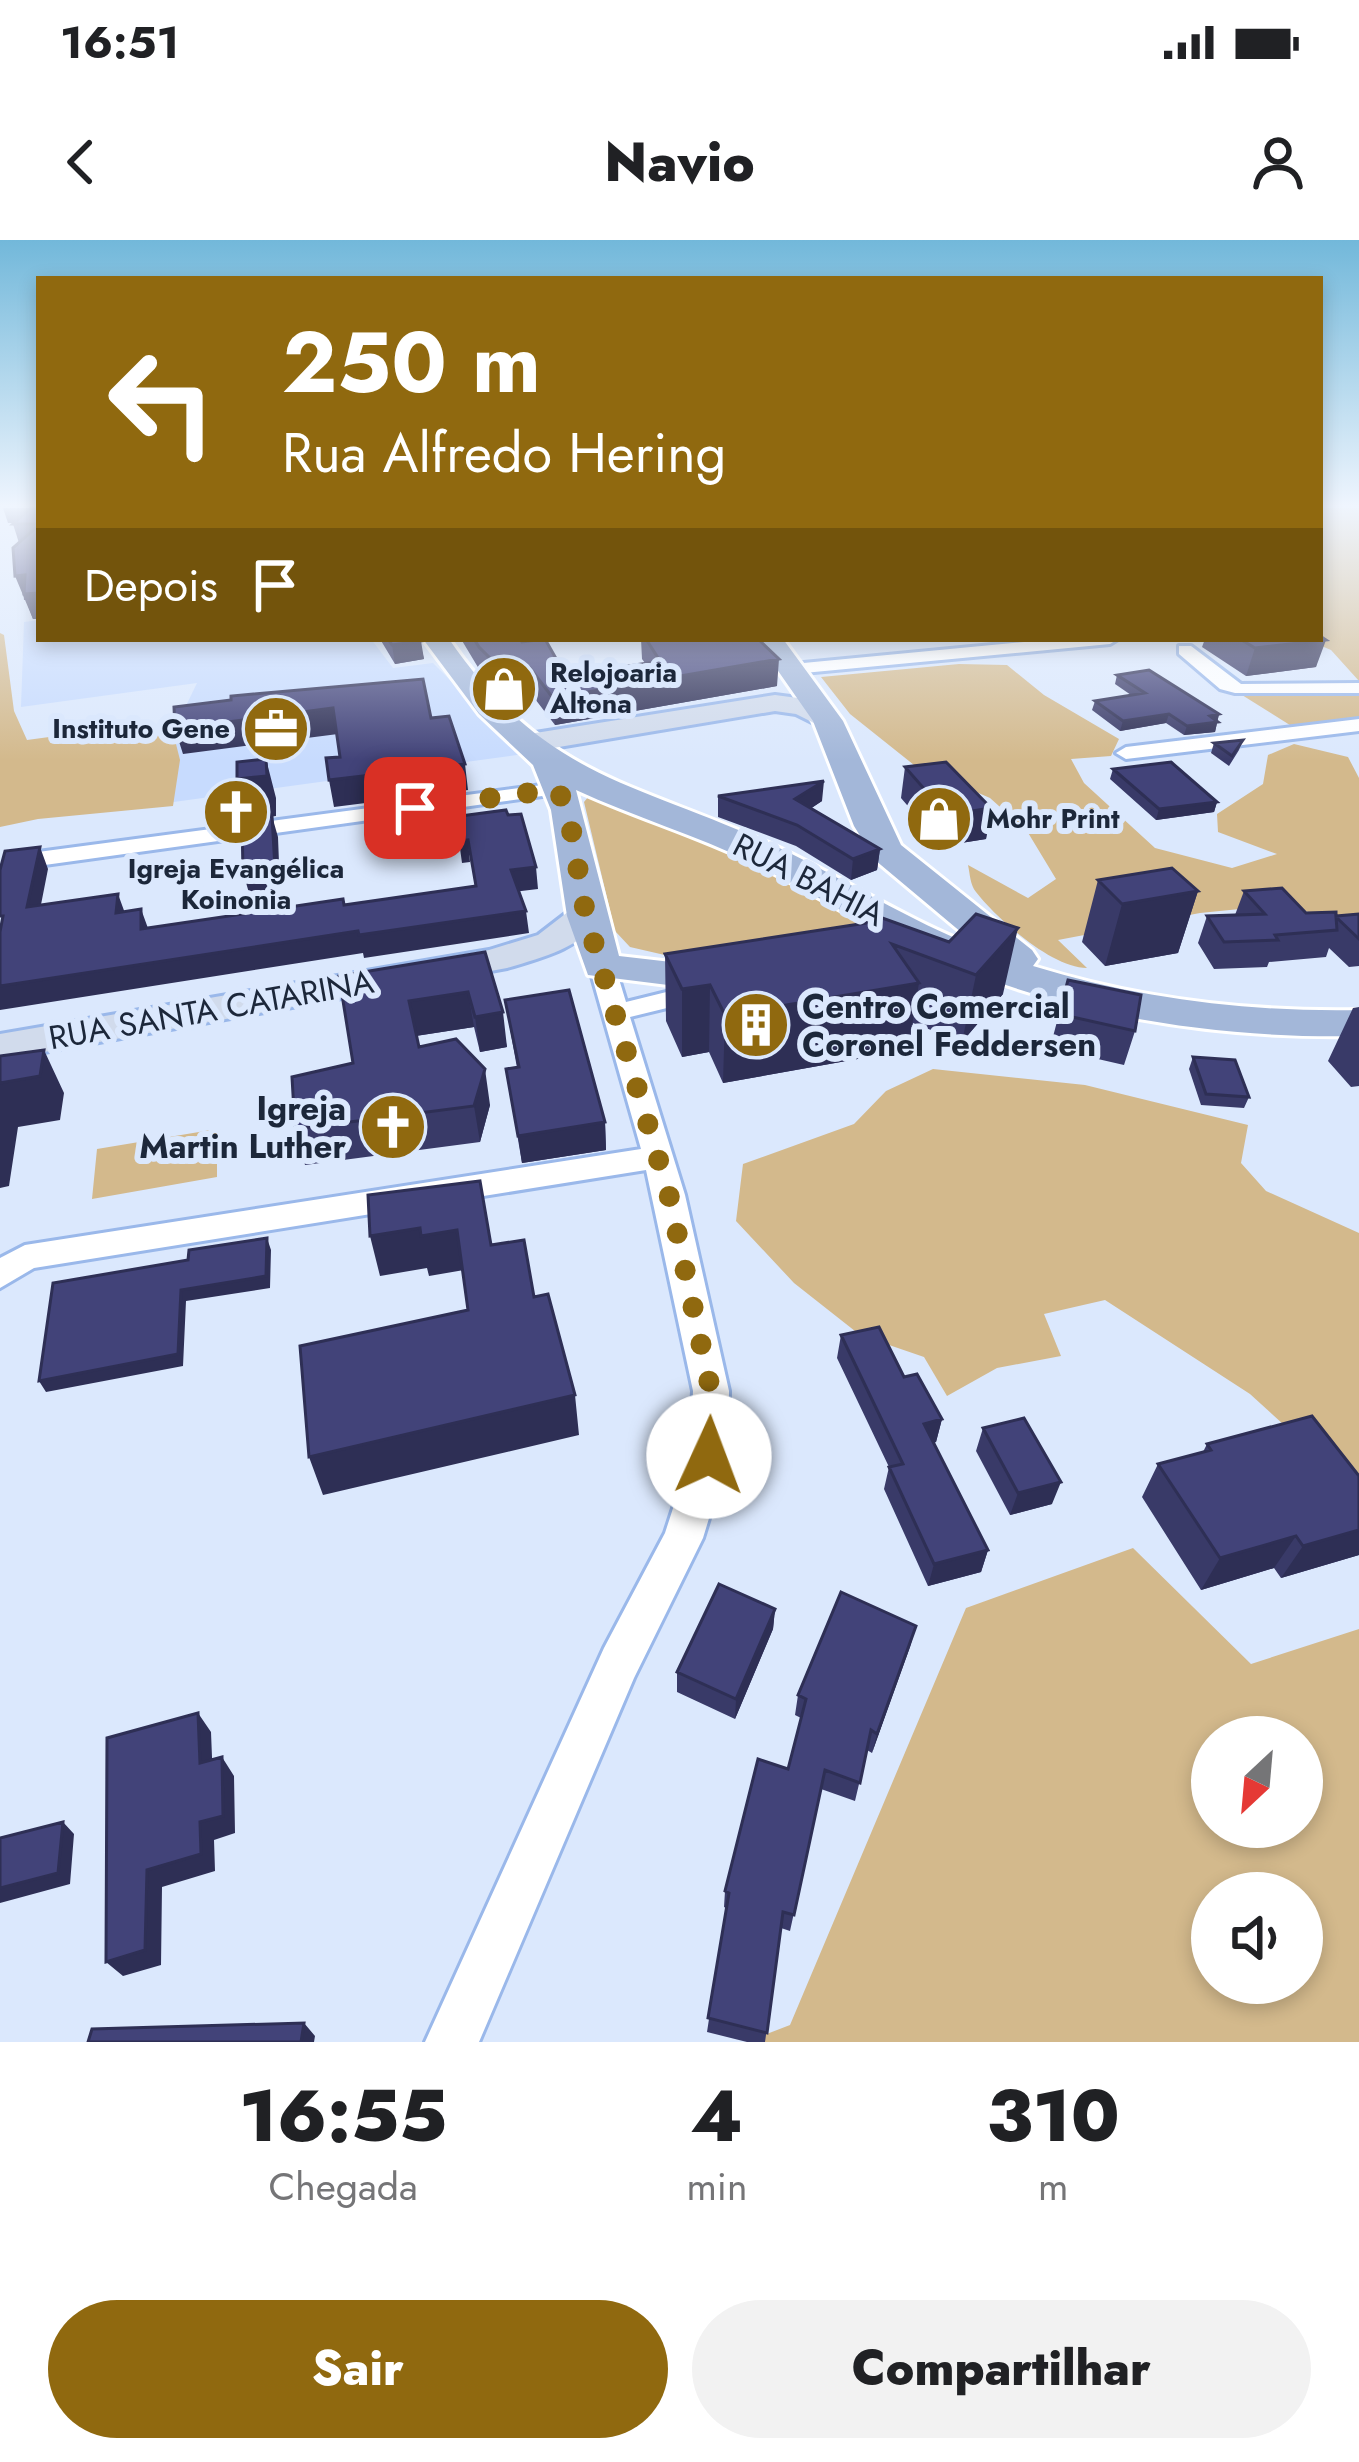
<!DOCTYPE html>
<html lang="pt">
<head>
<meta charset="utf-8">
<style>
  :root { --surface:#fff; --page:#f2f2f2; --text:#202124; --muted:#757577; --accent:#90690f }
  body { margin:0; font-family:Jost,sans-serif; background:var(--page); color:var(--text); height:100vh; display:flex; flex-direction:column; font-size:45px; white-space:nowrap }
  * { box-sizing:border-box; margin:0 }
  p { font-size:39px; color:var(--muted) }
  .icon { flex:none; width:66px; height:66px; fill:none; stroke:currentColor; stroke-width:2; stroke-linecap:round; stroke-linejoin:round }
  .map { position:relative; height:1802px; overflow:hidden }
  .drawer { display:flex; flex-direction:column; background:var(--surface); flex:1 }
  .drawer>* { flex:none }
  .guide { position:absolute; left:36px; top:36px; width:1287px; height:366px; border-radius:0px; box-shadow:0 6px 18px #0003; background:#90690f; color:#fff; overflow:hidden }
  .needle { width:78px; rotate:206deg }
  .tools { position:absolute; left:1191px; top:1476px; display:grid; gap:24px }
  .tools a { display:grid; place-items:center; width:132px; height:132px; border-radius:50%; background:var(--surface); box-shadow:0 6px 18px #0003; font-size:60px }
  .pin { position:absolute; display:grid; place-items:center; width:102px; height:102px; color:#fff; margin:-51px; border-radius:24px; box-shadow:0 6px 18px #0006 }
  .me { position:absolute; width:132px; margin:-66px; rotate:2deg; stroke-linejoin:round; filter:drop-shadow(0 0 9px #0008) }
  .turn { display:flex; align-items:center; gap:42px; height:252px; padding:0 48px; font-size:54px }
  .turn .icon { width:156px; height:156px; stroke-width:2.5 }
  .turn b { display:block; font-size:84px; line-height:102px }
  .then { display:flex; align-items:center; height:114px; padding:0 48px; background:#0003; gap:24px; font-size:45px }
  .eta { display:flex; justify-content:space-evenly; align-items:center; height:204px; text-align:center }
  .eta b { font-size:72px; font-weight:800; line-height:84px }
  .action { display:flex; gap:24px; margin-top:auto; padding:24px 48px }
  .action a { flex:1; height:138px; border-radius:72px; background:var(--accent); color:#fff; font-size:48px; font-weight:800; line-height:138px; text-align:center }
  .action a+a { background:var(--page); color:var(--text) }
  .status { display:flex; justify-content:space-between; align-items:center; height:84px; padding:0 60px; background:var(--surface); direction:ltr }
  .status svg { height:33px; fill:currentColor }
  header { display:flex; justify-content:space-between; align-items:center; height:156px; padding:0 48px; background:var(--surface); font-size:54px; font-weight:800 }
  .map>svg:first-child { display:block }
  .built { fill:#c7dbfe }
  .green { fill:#d3b98c; fill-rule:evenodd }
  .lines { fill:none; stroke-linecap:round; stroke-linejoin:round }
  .street-casing { stroke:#9ab8ea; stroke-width:6 }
  .secondary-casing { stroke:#9ab8ea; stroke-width:6 }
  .primary-casing { stroke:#fff; stroke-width:6 }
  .street { fill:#fff; fill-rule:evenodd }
  .secondary { fill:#d1dbec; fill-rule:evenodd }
  .primary { fill:#a3b7d9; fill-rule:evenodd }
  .wall { fill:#393a68 }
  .shaded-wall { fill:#2e2f55 }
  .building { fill:#424379; stroke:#2e2f55; stroke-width:3 }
  .route { stroke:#90690f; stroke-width:21; stroke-dasharray:0 37.8 }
  .labels { text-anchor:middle; stroke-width:12; stroke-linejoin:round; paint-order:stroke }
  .far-poi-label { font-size:27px; font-weight:bold; fill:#1c273a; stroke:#dbe8fd; text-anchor:start }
  .street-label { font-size:33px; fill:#1c273a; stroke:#dbe8fd }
  .poi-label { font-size:33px; font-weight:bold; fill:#1c273a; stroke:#dbe8fd; text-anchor:start }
</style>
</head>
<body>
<div class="status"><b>16:51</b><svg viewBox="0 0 49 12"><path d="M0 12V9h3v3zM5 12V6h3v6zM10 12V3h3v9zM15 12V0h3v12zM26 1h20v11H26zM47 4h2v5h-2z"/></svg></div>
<header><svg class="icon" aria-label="back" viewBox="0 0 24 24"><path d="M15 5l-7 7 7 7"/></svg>Navio<svg class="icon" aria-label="person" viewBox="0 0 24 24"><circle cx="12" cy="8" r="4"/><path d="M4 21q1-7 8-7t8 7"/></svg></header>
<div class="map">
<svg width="1359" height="1802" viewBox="0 0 1359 1802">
  <rect width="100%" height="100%" fill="#dbe8fd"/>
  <!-- built -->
  <path class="built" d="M39,380V399H371L393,428L433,423L524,514L137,567L197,443L21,467L24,382Z"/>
  <!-- green -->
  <path class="green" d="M1320,268H1359V441L1331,410L1305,399H1320Z
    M0,393L4,395L14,471L27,500L101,490L174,496L180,520L173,566L38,579L0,587Z
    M959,424L1007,425L1044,455L1119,499L1111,516L1071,519L1084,543L1155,608L1232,628L1277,614L1218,592L1217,574L1263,544L1268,515L1294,504L1348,517L1359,538V684L1279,665L1200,673L1058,700L1087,728C1052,728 997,679 976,652C970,645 970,634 968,625L1028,658L1056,639L1027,591L990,558L914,525L850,474L821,437Z
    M1359,451V479L1293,487L1242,455Z
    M589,556L723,606L884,688L669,716L630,707L615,691L584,562Z
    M933,829L1085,845L1248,885L1241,923L1266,951L1359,993V1253L1250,1154L1105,1060L1044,1074L1061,1116L997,1128L947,1156L924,1117L860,1095L794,1043L736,981L743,924L854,884L886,851Z
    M217,889V937L92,959L97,909Z
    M1133,1308L1251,1424L1359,1389V1802H746L790,1785L966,1368ZM1212,1497H1302V1587H1212ZM1212,1653H1302V1743H1212Z"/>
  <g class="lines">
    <!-- street casing -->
    <g class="street-casing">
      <path id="street" d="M1056,399H1118L1110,404L793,434L784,429L793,424Z
        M1179,406H1191L1241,444L1359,443V453H1235L1220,449L1179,414Z
        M1359,479V491L1126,519L1116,513L1126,507Z
        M557,543L567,549L564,553L23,628L12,621L23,614Z
        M602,718L615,726L626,762L703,743L716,751L712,757L630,777L685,955L729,1151L728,1216L703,1298L634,1438L479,1802H425L604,1408L665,1293L690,1216L693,1151L646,930L34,1028L0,1048V1018L25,1005L641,909L589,726Z"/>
    </g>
    <!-- secondary casing -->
    <g class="secondary-casing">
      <path id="secondary" d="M775,455L813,460L842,481L828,490L796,474L775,471L529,512L514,503L529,494Z
        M586,665L599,668L604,676C580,708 544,717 507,728L0,820V794L489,710L538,695L573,668Z"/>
    </g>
    <!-- primary casing -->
    <g class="primary-casing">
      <path id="primary" d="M423,399H449C546,540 634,541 775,606C844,638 908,681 980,708L875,620L854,586L813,481L756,399H783L843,481L901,605L1032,710L1038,719L1033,726C1139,759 1248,772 1359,770V796C1211,799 1059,774 923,713C865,687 811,651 753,623C696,595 634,577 576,550L619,716L732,729L747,732L753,741L747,750L732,753L588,735L567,676L551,570L533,525L479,474Z"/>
    </g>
    <!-- street -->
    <use href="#street" class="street"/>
    <!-- secondary -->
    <use href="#secondary" class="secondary"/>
    <!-- primary -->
    <use href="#primary" class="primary"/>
  </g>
  <!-- wall -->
  <path class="wall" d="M39,268V379H33L26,360H24L19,303L13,284L14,283H8Z
    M380,399H419L424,419L395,424Z
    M461,399H520L566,436L645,423L642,419L641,399H758L777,446L555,485L532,455L507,460L482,434Z
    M1205,399H1320L1316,427L1246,436L1202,407Z
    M1117,435L1219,474L1215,492L1184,495L1166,483L1120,491L1092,470L1095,461L1131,455L1115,444Z
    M1243,500L1239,510L1229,526L1211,513L1214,503Z
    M905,527L991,568L986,599L942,606L901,558Z
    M1113,529L1217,562L1214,572L1156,580L1110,539Z
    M718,556L822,561L811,568L880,609L877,630L851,640L796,606L718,577Z
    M1098,640L1198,651L1178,713L1105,726L1082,702Z
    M1244,651L1306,673L1336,676L1359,674V726L1349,727L1329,708L1326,717L1269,722L1267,727L1214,729L1198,703L1207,676L1235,675Z
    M949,702L1003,754L962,802L913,783L908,810L723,843L709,812L682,817L666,781L665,714Z
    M485,712L507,807L480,812L474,787L416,796L419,807L490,865L480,902L305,925L295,889Z
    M1068,740L1135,791L1124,825L1050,808Z
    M505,760L605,882L606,910L522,923L506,829L517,828Z
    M1359,767V846L1351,847L1328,821L1353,768Z
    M1193,817L1249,857L1244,868L1201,865L1189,829Z
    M841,1095L904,1137L942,1179L936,1202L933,1203L988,1310L981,1332L928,1346L884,1249L889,1227L837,1118Z
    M983,1188L1052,1264L1010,1275L976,1211Z
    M1207,1204L1359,1236V1315L1281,1338L1274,1328L1201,1350L1142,1257L1158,1224L1203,1212Z
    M775,1369L773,1389L735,1479L677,1452V1432Z
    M916,1386L872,1513L867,1510L855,1561L821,1549L790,1691L781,1688L765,1802H747L707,1792L726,1668L724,1667L725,1651L788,1529L801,1478L795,1475L798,1455Z"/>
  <!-- shaded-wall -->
  <path class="shaded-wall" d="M3,268H39V281L8,283Z
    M25,335L39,353V379H33L15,336Z
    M1326,400L1316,427L1246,436L1255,408Z
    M421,401L424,419L395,424L392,405Z
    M779,419L777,446L555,485L553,458Z
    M530,428L532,455L507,460L505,433Z
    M333,468L338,494L183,514L175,489Z
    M1169,474L1166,483L1120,491L1123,481Z
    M1219,474L1215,492L1184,495L1187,486L1210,476Z
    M266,519L276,558V576L247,580L237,539Z
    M465,524L468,550L334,567L329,540Z
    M824,541L822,561L794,580L795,559Z
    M1217,562L1214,572L1156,580L1159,569Z
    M991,568L986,599L942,606L947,575Z
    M272,576L278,597L280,649L249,653L243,632Z
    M468,600L470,622L462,623L459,601Z
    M40,607L48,629L36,690L27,667Z
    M880,609L877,630L851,640L853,619Z
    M536,627L538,649L513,652L511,630Z
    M1198,651L1178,713L1105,726L1122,664Z
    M118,654L126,676L116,673Z
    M141,669L149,691L141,689Z
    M526,671L529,693L364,718L363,713L0,770V746L358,691Z
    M1018,688L1003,754L962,802L976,735Z
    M919,743L908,810L723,843L725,775Z
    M710,745L709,812L682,817V749Z
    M468,752L474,787L415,796L409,761Z
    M503,772L507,807L480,812L475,777Z
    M44,810L64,853L60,880L18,887L9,946L0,948V843Z
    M485,829L490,865L480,902L474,866Z
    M605,882L606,910L522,923L518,896Z
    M420,988L457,990L464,1030L429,1036L427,1028L380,1036L370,996Z
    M267,998L271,1010L270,1048L186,1061L183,1126L46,1152L39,1141L181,1050Z
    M575,1155L579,1195L323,1255L309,1217Z
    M942,1179L936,1202L918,1206L924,1184Z
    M1061,1242L1052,1264L1010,1275L1018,1253Z
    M1359,1290V1315L1281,1338L1303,1306Z
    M1296,1296L1274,1328L1201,1350L1220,1318Z
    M988,1310L981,1332L928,1346L934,1324Z
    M775,1369L773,1389L735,1479L736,1459Z
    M916,1386L910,1407L872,1513L877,1494Z
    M198,1473L211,1492L213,1542L200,1523Z
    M222,1517L234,1536L235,1593L214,1600L215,1631L162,1647L161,1725L123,1736L106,1722L147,1630Z
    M63,1582L74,1594L70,1644L0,1663V1648Z
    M304,1783L315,1796L314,1802H301Z"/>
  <!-- building -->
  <path class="building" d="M31,268H39V284H13Z
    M39,285V353L24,354L25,335L15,336L13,308Z
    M1320,396L1326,400L1255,408L1240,399H1320Z
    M388,399H419L421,401L392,405Z
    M474,399H520L522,402L545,399L566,436L660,421L646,399H758L779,419L553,458L530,428L505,433L479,407Z
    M1149,430L1219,474L1210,476L1218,482L1187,486L1169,474L1123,481L1095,461L1145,453L1117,435Z
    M423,439L431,478L449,476L465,524L329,540L326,518L340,517L333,468L175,489L174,467L231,460V456Z
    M1243,500L1232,516L1214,503Z
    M266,519L267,536L237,539V522Z
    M946,522L991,568L947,575L905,527Z
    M1171,522L1217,562L1159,569L1113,529Z
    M824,541L795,559L880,609L853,619L797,585L718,556Z
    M506,570L508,575L521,574L536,627L511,630L526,671L359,695L358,691L0,746V692L3,676H0V630L5,611L40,607L27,667L118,654L116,673L141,669V689L343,659L344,665L476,646L468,600L459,601L453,577Z
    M272,576L275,628L243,632L242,580Z
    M1172,628L1198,651L1122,664L1098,640Z
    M1282,648L1306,673L1336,672V676L1359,674V699L1336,677L1337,690L1275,695L1278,700L1224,702L1207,676L1265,674L1244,651Z
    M976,674L1018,688L976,735L892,704L919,743L725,775L710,745L682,749L665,714L866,683L874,675L949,702Z
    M485,712L503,772L475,777L468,752L409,761L419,807L456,799L485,829L474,866L295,889L292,837L353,823L339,736Z
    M1068,740L1141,755L1135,791L1059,774Z
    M569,750L605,882L518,896L506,829L519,827L505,760Z
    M44,810L40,836L0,843V816Z
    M1193,817L1235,820L1249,857L1206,854Z
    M480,941L491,1005L524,1000L534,1057L548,1054L575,1155L309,1217L300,1106L468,1070L457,990L421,996L420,988L370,996L368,955Z
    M267,998L266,1036L181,1050L178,1114L39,1141L53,1043L188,1020L189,1010Z
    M879,1087L904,1137L917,1134L942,1179L924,1184L988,1310L934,1324L889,1227L903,1224L841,1095Z
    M1312,1176L1359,1236V1290L1303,1306L1296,1296L1220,1318L1158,1224L1211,1210L1207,1204Z
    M1024,1178L1061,1242L1018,1253L983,1188Z
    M719,1344L775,1369L736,1459L677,1432Z
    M841,1352L916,1386L877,1494L871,1490L860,1543L825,1530L794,1675L783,1672L767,1793L708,1778L729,1653L725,1651L758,1519L788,1529L806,1459L798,1455Z
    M198,1473L200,1523L222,1517L223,1576L200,1582L201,1614L147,1630L145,1710L106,1722L107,1498Z
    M63,1582L58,1633L0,1648V1598Z
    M304,1783L301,1802H88L92,1789Z"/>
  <!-- sky -->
  <linearGradient id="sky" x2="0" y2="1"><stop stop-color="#72b8da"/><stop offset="0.51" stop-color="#eff5fe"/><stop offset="1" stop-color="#eff5fe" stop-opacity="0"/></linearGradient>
  <rect width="1359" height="521" fill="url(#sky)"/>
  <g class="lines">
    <!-- route -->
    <path class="route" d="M415,568L557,549L568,570L586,676L669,955L711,1151L709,1216"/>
  </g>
  <!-- icons -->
  <defs>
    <g id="shop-disc" transform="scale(3.45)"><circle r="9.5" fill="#90690f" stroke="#dbe8fd"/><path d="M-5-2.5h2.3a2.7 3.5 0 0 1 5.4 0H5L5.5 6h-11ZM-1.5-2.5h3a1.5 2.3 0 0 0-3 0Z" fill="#fff"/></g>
    <g id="office-disc" transform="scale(3.45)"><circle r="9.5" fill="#90690f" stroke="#dbe8fd"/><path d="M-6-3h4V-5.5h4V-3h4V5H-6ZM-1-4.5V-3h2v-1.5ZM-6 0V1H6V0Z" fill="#fff"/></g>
    <g id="church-disc" transform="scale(3.45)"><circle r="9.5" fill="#90690f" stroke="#dbe8fd"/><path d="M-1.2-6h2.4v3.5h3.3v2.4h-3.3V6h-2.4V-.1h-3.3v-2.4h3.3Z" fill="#fff"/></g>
    <g id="building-disc" transform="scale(3.45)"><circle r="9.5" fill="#90690f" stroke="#dbe8fd"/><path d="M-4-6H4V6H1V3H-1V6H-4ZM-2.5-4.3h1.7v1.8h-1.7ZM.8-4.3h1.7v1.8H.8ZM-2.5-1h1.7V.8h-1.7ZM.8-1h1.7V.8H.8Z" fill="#fff"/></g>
  </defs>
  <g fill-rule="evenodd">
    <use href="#shop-disc" x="504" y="449"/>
    <use href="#office-disc" x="276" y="489"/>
    <use href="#church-disc" x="236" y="572"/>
    <use href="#shop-disc" x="939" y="579"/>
    <use href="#building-disc" x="756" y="785"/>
    <use href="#church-disc" x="393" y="887"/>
  </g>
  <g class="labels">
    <!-- far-poi labels -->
    <g class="far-poi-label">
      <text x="550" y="442">Relojoaria<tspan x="550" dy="31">Altona</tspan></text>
      <text x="230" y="498" text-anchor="end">Instituto Gene</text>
      <text x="986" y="588">Mohr Print</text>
      <text x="236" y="638" text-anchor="middle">Igreja Evangélica<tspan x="236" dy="31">Koinonia</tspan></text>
    </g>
    <!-- street labels -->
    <g class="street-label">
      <text transform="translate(809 639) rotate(27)" y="12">RUA BAHIA</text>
      <text transform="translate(211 769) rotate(-10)" y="12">RUA SANTA CATARINA</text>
    </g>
    <!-- poi labels -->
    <g class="poi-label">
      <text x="802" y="778">Centro Comercial<tspan x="802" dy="38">Coronel Feddersen</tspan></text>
      <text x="346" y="880" text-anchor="end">Igreja<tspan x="346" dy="38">Martin Luther</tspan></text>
    </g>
  </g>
</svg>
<div class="tools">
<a><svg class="needle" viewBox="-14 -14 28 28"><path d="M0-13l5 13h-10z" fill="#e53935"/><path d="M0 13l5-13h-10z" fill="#757577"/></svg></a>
<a><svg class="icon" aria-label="sound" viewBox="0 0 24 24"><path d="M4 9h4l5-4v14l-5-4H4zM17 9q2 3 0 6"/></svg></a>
</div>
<div class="pin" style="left:415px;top:568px;background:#d93025"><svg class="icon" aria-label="arrive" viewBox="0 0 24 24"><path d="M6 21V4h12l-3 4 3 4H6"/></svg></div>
<svg class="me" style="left:709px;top:1216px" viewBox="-20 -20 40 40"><circle r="19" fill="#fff"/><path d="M0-13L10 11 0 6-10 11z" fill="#90690f"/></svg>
<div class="guide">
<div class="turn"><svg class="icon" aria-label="left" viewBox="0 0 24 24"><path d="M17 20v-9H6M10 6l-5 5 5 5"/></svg><div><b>250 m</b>Rua Alfredo Hering</div></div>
<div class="then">Depois<svg class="icon" aria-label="arrive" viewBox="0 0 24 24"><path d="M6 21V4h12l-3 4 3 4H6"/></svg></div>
</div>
</div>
<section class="drawer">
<div class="eta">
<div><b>16:55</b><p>Chegada</p></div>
<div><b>4</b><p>min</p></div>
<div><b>310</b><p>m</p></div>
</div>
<div class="action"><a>Sair</a><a>Compartilhar</a></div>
</section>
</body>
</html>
